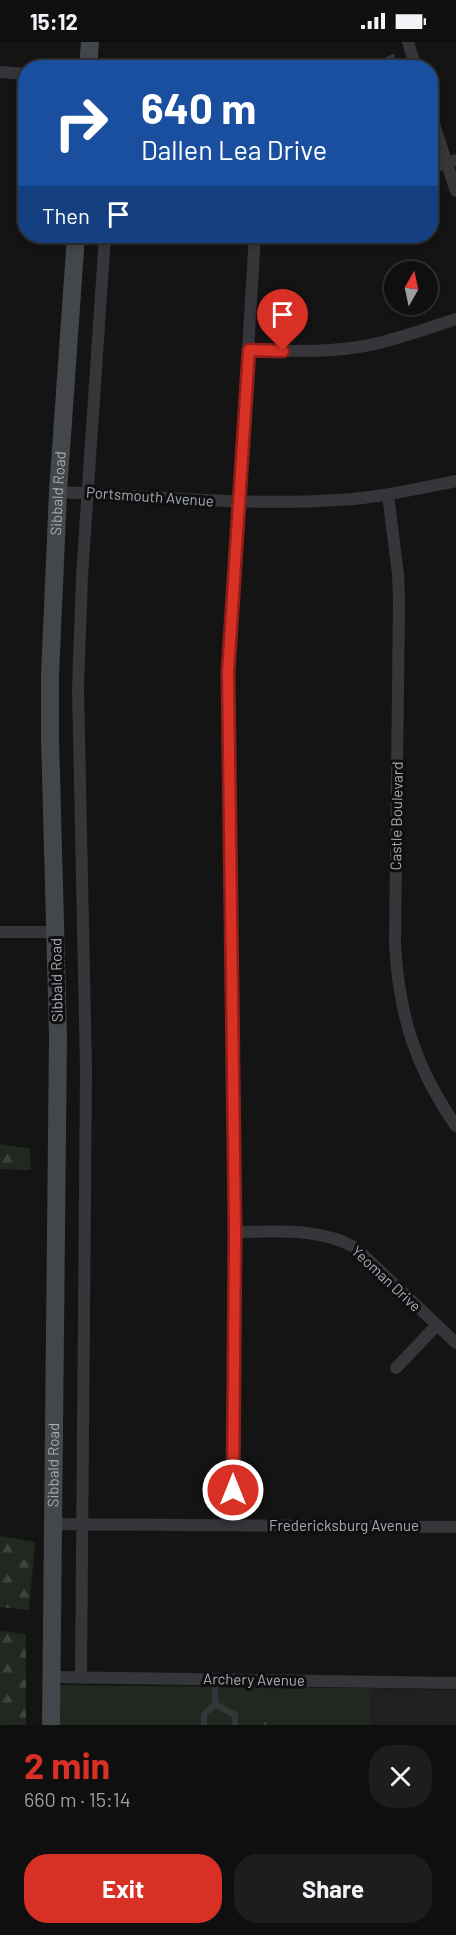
<!DOCTYPE html>
<html lang="en">
<head>
<meta charset="utf-8">
<style>
  :root { --surface:#0f0f10; --page:#1d1d1e; --text:#f1f3f6; --muted:#9b9c9f; --line:#2f2f30; --accent:#d93025 }
  body { margin:0; font-family:Barlow,sans-serif; background:var(--page); color:var(--text); height:100vh; display:flex; flex-direction:column; font-size:22px; white-space:nowrap }
  * { box-sizing:border-box; margin:0 }
  p { font-size:20px; color:var(--muted) }
  .icon { flex:none; width:33px; height:33px; fill:none; stroke:currentColor; stroke-width:2; stroke-linecap:round; stroke-linejoin:round }
  .map { position:relative; height:1683px; overflow:hidden }
  .details { display:flex; flex-direction:column; background:var(--surface); flex:1 }
  .details>* { flex:none }
  .hud { position:absolute; left:18px; top:18px; width:420px; height:183px; border-radius:24px; box-shadow:0 3px 9px #0003,0 0 0 2px var(--line); background:#1a4fa0; color:#fff; overflow:hidden }
  .needle { width:39px; rotate:9deg }
  .buttons { position:absolute; left:384px; top:219px; display:grid; gap:12px }
  .buttons a { display:grid; place-items:center; width:54px; height:54px; border-radius:50%; background:var(--surface); box-shadow:0 3px 9px #0003,0 0 0 2px var(--line); font-size:30px }
  .pin { position:absolute; display:grid; place-items:center; width:51px; height:51px; color:#fff; margin:-62px -26px; border-radius:50% 50% 50% 0; rotate:-45deg; box-shadow:0 0 6px #0007 }
  .pin .icon { rotate:45deg }
  .me { position:absolute; width:66px; margin:-33px; rotate:0deg; stroke-linejoin:round; filter:drop-shadow(0 0 4px #0008) }
  .turn { display:flex; align-items:center; gap:21px; height:126px; padding:0 24px; font-size:27px }
  .turn .icon { width:78px; height:78px; stroke-width:2.5 }
  .turn b { display:block; font-size:42px; line-height:51px }
  .then { display:flex; align-items:center; height:57px; padding:0 24px; background:#0003; gap:12px; font-size:22px }
  .round { display:grid; place-items:center; flex:none; width:63px; height:63px; border-radius:24px; background:var(--page) }
  .head { display:flex; align-items:center; justify-content:space-between; height:102px; padding:0 24px }
  h1 { font-size:36px; font-weight:700; line-height:45px; color:var(--accent) }
  .action { display:flex; gap:12px; margin-top:auto; padding:12px 24px }
  .action a { flex:1; height:69px; border-radius:24px; background:var(--accent); color:#fff; font-size:24px; font-weight:700; line-height:69px; text-align:center }
  .action a+a { background:var(--page); color:var(--text) }
  .status { display:flex; justify-content:space-between; align-items:center; height:42px; padding:0 30px; background:var(--surface); direction:ltr }
  .status svg { height:16px; fill:currentColor }
  .map>svg:first-child { display:block }
  .built { fill:#202022 }
  .forest { fill:url(#forest-firs) }
  .green { fill:#202820 }
  .lines { fill:none; stroke-linecap:round; stroke-linejoin:round }
  .stream { stroke:#2c363b; stroke-width:4 }
  .path { stroke:#3b3d41; stroke-width:2; stroke-dasharray:3 4.5; stroke-linecap:butt }
  .lane { stroke:#35363a; stroke-width:6 }
  .street { stroke:#35363a; stroke-width:12 }
  .secondary { stroke:#43464a; stroke-width:18 }
  .route-casing { stroke:#8d1f18; stroke-width:15 }
  .route { stroke:#d93025; stroke-width:10 }
  .labels { text-anchor:middle; stroke-width:6; stroke-linejoin:round; paint-order:stroke }
  .street-label { font-size:15px; fill:#a5acb6; stroke:#0f0f10 }
</style>
</head>
<body>
<div class="status"><b>15:12</b><svg viewBox="0 0 49 12"><path d="M0 12V9h3v3zM5 12V6h3v6zM10 12V3h3v9zM15 12V0h3v12zM26 1h20v11H26zM47 4h2v5h-2z"/></svg></div>
<div class="map">
<svg width="456" height="1683" viewBox="0 0 456 1683">
  <defs>
    <pattern id="forest-firs" width="22" height="20" patternUnits="userSpaceOnUse" patternTransform="scale(1.5)"><rect width="22" height="20" fill="#202820"/><path d="M5 1l3.5 6h-7zM16 11l3.5 6h-7z" fill="#3d443e"/></pattern>
  </defs>
  <rect width="100%" height="100%" fill="#141415"/>
  <!-- built -->
  <path class="built" d="M372,1646L456,1648V1683H371Z"/>
  <!-- forest -->
  <path class="forest" d="M0,1102L30,1107L31,1128L0,1127Z
    M0,1494L35,1500L29,1568L0,1565Z
    M0,1589L26,1592V1683H0Z"/>
  <!-- green -->
  <path class="green" d="M56,1643L372,1646L371,1683H56Z"/>
  <g class="lines">
    <!-- stream -->
    <path class="stream" d="M369,26L393,14"/>
    <!-- path -->
    <path class="path" d="M265,1683V1680"/>
    <!-- lane -->
    <path class="lane" d="M215,1638V1662L235,1673V1683
      M204,1683V1672L215,1662"/>
    <!-- street -->
    <path class="street" d="M408,0L416,26
      M0,30L26,32
      M430,70L456,149
      M430,126L456,118
      M249,308C289,309 330,311 370,303C399,297 428,286 456,277
      M58,450C152,454 245,464 338,458C378,456 417,447 456,439
      M388,453L398,532L399,560L395,902C399,973 415,1025 456,1084
      M0,890H56
      M235,1190C276,1190 319,1185 356,1206L456,1301
      M396,1326L436,1284
      M52,1482L456,1485
      M233,1483L235,1190L228,629L255,194
      M51,1635L456,1641
      M81,1636L86,1028L78,646L82,534L105,194"/>
    <!-- secondary -->
    <g class="secondary">
      <path d="M88,26L90,0"/>
      <path id="s1" d="M51,1683L58,994L50,695V634L58,450L76,194"/>
    </g>
  </g>
  <g class="lines">
    <!-- route casing -->
    <g class="route-casing">
      <path id="route" d="M233,1448L235,1190L228,630L249,308L283,309"/>
    </g>
    <!-- route -->
    <use href="#route" class="route"/>
  </g>
  <g class="labels">
    <!-- street labels -->
    <g class="street-label">
      <text dy="5" stroke="none"><textPath href="#s1" startOffset="1232">Sibbald Road</textPath></text>
      <text transform="translate(150 455) rotate(4)" y="5">Portsmouth Avenue</text>
      <text transform="translate(397 774) rotate(-89)" y="5">Castle Boulevard</text>
      <text transform="translate(57 938) rotate(-91)" y="5">Sibbald Road</text>
      <text transform="translate(386 1237) rotate(43)" y="5">Yeoman Drive</text>
      <text dy="5" stroke="none"><textPath href="#s1" startOffset="260">Sibbald Road</textPath></text>
      <text x="344" y="1489">Fredericksburg Avenue</text>
      <text transform="translate(254 1638) rotate(1)" y="5">Archery Avenue</text>
    </g>
  </g>
</svg>
<div class="buttons">
<a><svg class="needle" viewBox="-14 -14 28 28"><path d="M0-13l5 13h-10z" fill="#e53935"/><path d="M0 13l5-13h-10z" fill="#9b9c9f"/></svg></a>
</div>
<div class="pin" style="left:283px;top:309px;background:#d93025"><svg class="icon" aria-label="arrive" viewBox="0 0 24 24"><path d="M6 21V4h12l-3 4 3 4H6"/></svg></div>
<svg class="me" style="left:233px;top:1448px" viewBox="-20 -20 40 40"><circle r="17" fill="#d93025" stroke="#fff" stroke-width="3"/><path d="M0-11L8 9 0 5-8 9z" fill="#fff"/></svg>
<div class="hud">
<div class="turn"><svg class="icon" aria-label="right" viewBox="0 0 24 24"><path d="M7 20v-9h11M14 6l5 5-5 5"/></svg><div><b>640 m</b>Dallen Lea Drive</div></div>
<div class="then">Then<svg class="icon" aria-label="arrive" viewBox="0 0 24 24"><path d="M6 21V4h12l-3 4 3 4H6"/></svg></div>
</div>
</div>
<section class="details">
<div class="head"><div><h1>2 min</h1><p>660 m · 15:14</p></div><a class="round"><svg class="icon" aria-label="close" viewBox="0 0 24 24"><path d="M6 6l12 12M18 6L6 18"/></svg></a></div>
<div class="action"><a>Exit</a><a>Share</a></div>
</section>
</body>
</html>
